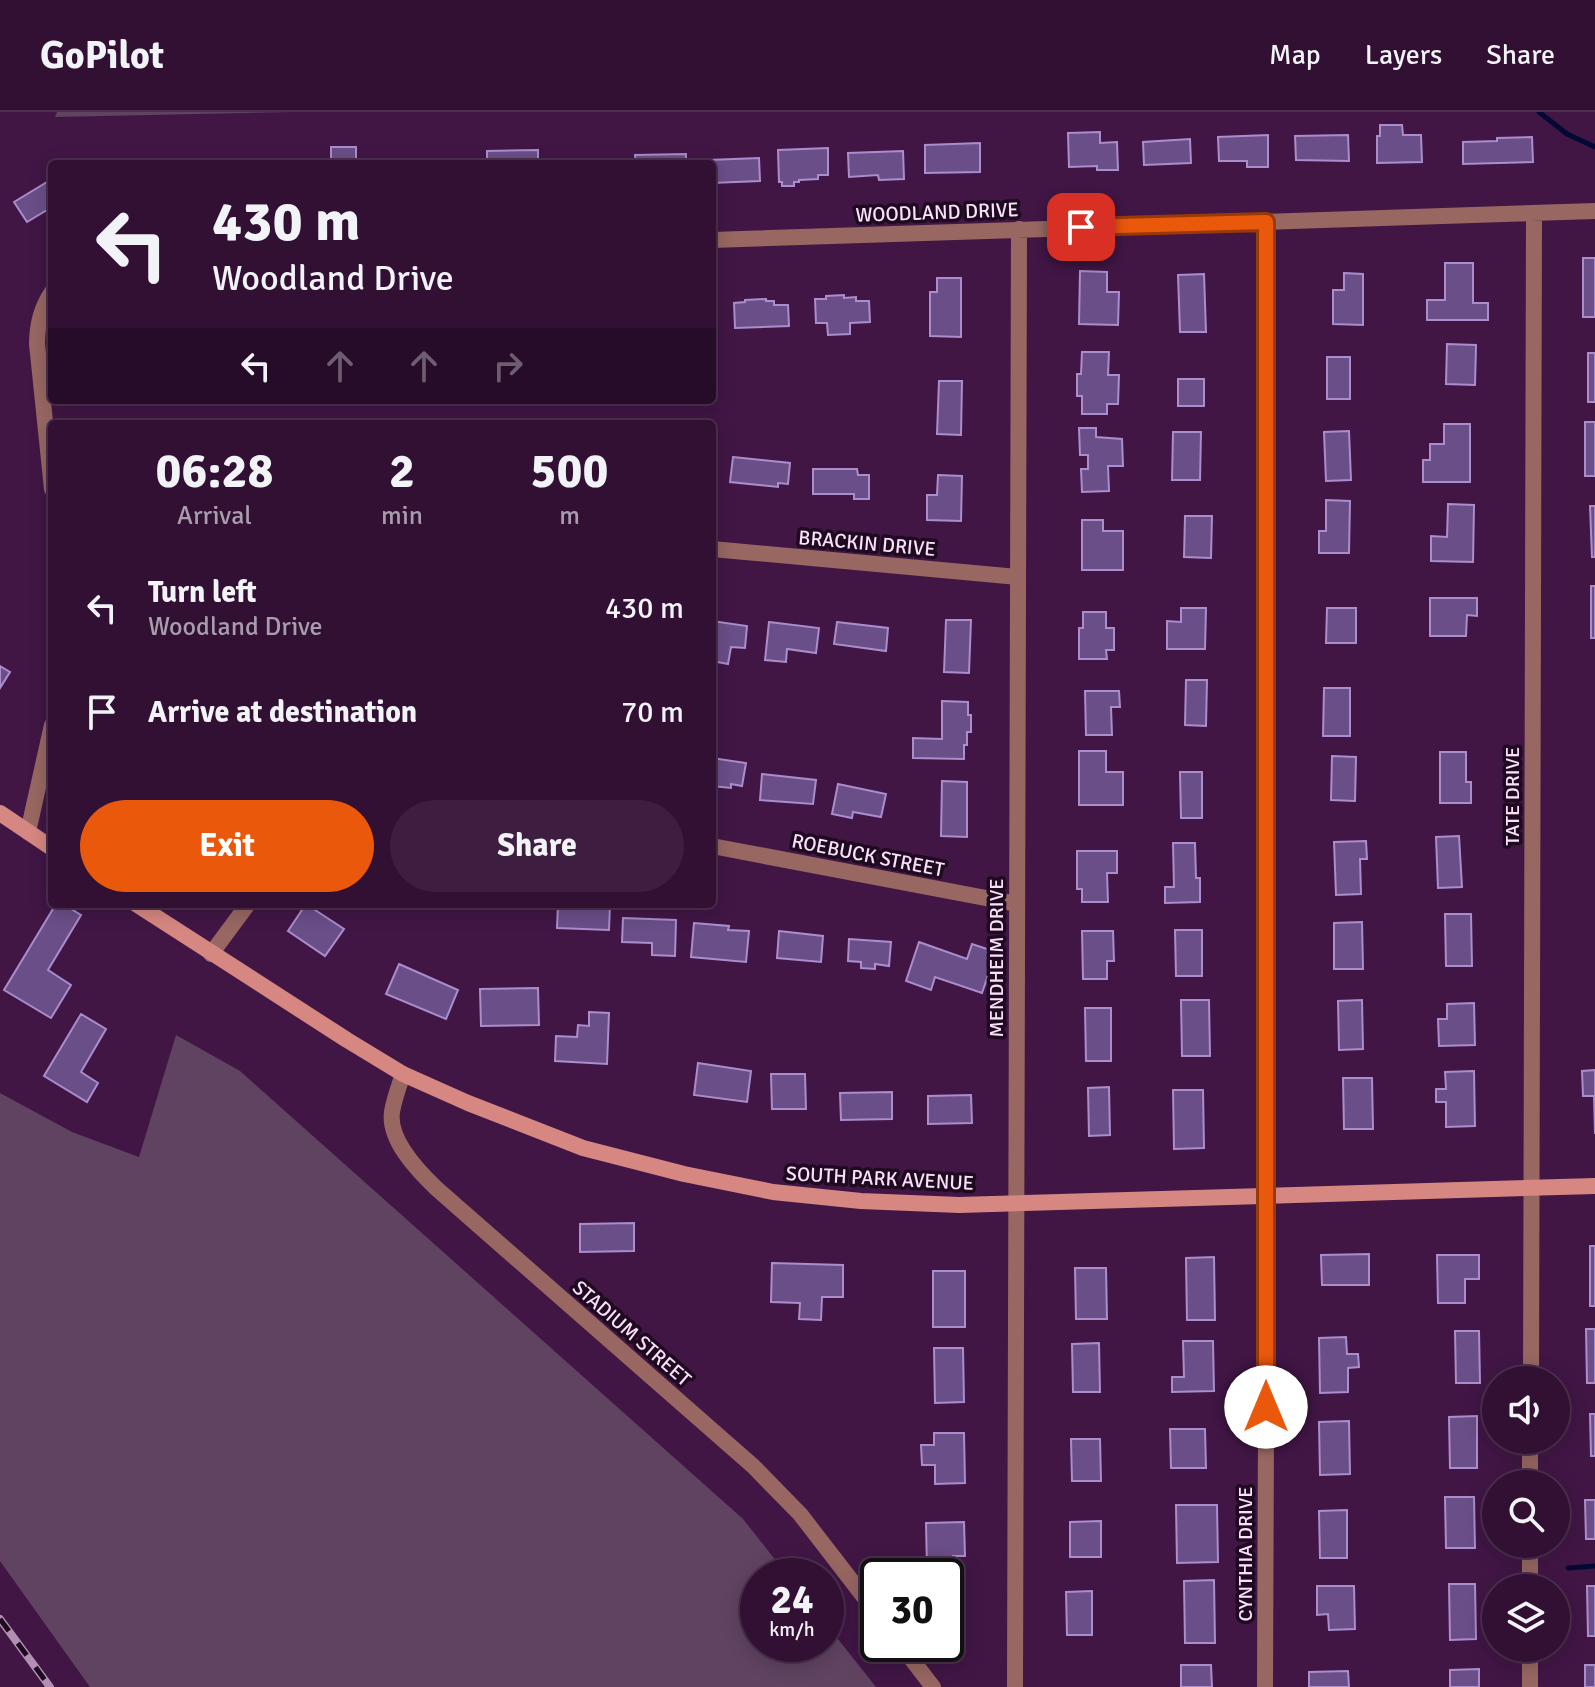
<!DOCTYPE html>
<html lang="en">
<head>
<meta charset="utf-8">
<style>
  :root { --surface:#311034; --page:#3d1e40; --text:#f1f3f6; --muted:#a89dac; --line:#4c304f; --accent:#ea580c }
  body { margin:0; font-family:Signika,sans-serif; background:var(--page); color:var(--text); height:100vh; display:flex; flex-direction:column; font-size:30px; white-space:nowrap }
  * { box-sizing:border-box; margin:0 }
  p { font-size:26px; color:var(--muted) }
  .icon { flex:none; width:44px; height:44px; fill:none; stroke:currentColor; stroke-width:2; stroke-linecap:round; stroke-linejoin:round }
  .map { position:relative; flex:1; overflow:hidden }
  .sheet { position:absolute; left:48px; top:308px; width:668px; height:488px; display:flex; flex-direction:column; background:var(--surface); border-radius:8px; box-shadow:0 4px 20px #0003,0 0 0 2px var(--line) }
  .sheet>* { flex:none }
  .hud { position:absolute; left:48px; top:48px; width:668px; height:244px; border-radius:8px; box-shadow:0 4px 20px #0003,0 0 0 2px var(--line); background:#311034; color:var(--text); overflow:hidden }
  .controls { position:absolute; left:1482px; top:1254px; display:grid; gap:16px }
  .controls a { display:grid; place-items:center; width:88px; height:88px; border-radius:50%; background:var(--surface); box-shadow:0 4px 20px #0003,0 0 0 2px var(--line); font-size:40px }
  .speed { position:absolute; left:740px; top:1446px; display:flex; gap:16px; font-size:40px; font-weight:700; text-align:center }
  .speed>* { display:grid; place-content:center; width:104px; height:104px; border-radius:50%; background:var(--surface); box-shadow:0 4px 20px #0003,0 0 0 2px var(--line); line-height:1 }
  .speed small { font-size:20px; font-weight:400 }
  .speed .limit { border:4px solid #111; border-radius:12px; background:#fff; color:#111 }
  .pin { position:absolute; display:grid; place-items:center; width:68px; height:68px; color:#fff; margin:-34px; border-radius:16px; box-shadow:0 4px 12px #0006 }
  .me { position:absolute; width:88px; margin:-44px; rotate:0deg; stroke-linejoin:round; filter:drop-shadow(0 0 6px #0008) }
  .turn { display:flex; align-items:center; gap:28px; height:168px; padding:0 32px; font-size:36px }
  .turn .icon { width:104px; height:104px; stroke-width:2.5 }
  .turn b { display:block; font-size:56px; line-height:68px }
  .lanes { display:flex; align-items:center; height:76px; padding:0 32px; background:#0003; justify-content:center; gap:40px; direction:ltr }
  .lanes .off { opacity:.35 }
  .eta { display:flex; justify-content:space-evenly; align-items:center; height:136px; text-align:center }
  .eta b { font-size:48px; font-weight:700; line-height:56px }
  .cta { display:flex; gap:16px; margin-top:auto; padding:16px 32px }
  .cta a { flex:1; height:92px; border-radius:48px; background:var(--accent); color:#fff; font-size:32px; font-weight:700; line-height:92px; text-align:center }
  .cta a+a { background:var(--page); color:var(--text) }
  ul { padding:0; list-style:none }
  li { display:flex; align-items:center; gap:24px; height:104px; padding:0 32px }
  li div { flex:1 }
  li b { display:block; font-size:30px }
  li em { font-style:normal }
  header { display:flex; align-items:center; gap:48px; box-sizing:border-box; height:112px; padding:0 40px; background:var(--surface); border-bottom:2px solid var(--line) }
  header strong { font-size:38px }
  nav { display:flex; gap:44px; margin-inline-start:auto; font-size:28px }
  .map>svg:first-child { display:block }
  .green { fill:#604361 }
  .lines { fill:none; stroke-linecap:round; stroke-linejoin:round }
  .stream { stroke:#010934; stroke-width:5 }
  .building { fill:#6a4e88; stroke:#aa8dcc; stroke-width:2 }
  .street { stroke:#986762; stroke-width:16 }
  .secondary { stroke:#d68781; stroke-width:16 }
  .rail-casing { stroke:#b18fb3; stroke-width:8 }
  .rail { stroke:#1e0b1f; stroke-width:5; stroke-dasharray:15; stroke-linecap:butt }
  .route-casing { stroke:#983908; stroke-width:20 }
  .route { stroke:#ea580c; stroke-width:14 }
  .labels { text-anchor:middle; stroke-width:7; stroke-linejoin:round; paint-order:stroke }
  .street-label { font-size:20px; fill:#fbe0fc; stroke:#1e0b1f }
</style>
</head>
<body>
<header>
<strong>GoPilot</strong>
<nav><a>Map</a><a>Layers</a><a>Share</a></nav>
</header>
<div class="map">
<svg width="1595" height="1575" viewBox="0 0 1595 1575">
  <rect width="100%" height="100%" fill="#411645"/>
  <!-- green -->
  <path class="green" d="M57,0H291L55,5Z
    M176,923L240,959L743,1407L788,1464H758V1532H826V1512L876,1575H90L0,1449V981L72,1020L139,1045Z"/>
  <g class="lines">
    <!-- stream -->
    <path class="stream" d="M1539,0L1567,22L1595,35
      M1568,1456L1595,1454"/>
  </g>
  <!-- building -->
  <path class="building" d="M1380,13H1402L1403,23H1421L1422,50L1377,51V24H1380Z
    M1100,20V31L1117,30L1118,58H1097V54L1069,55L1068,21Z
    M1268,23V55H1247V49H1219L1218,25Z
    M1348,23L1349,49L1296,48L1295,24Z
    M1532,25L1533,50L1463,52V30L1497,29V26Z
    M1190,27L1191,51L1144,53L1143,30Z
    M980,31V60L925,61V33Z
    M331,35H356V52H312V49H331Z
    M828,36V63H818V67L799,68V70H794V74H782V70H779L778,38Z
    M538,38V52H487V39Z
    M903,39L904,67L879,68L878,63L849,65L848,41Z
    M686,42V52H636L635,43Z
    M759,46L760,69L712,71V52H708V48Z
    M285,47V52H235V50Z
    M47,70L52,78V95L27,110L14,90Z
    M1583,146H1595V205H1583Z
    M1445,151H1473V191H1488V208H1427V188H1445Z
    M1080,159L1107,160V180H1119L1118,213L1079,212Z
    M1344,161L1363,162V213L1333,212V178H1344Z
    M1204,162L1206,220H1180L1178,163Z
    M937,166H961V225L930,224V180H937Z
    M844,183V186L856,185V189H869L870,210L850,211V222L828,223L827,211H816L815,187H826V184Z
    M766,187V189H774V193H788L789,214L735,216L734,191L745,190V188Z
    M1447,232L1476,233L1475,273L1446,272Z
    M1082,240H1109L1108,263H1119L1118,292H1107V302H1082V284H1077V262H1081Z
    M1588,241H1595V290H1588Z
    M1327,245H1350V287H1327Z
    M1178,267H1204V294H1178Z
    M939,269H962L961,323L937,322Z
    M1585,310H1595V364H1585Z
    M1444,312H1470V370H1423V348H1430V332H1444Z
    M1079,316H1096V325L1122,327L1123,354H1108L1109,379L1082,380L1081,357H1088V343H1080Z
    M1349,319L1351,368L1326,369L1324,320Z
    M1173,320H1201L1200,368H1172Z
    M733,345L790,351L788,372L778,371V375L730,370Z
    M813,357H857L858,363H869V387H854V382H813Z
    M938,363L962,364L961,409L927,408V383H937Z
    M1326,388L1350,389L1349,441H1319V419H1326Z
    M1448,392L1474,393L1473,450L1431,449V424L1447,425Z
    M1590,394H1595V445H1592Z
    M1185,404H1212L1211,446L1184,445Z
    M1082,408H1103V419H1123V458H1082Z
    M1591,474H1595V526H1591Z
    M1430,486H1477V504L1467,503L1466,524H1430Z
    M1181,496H1206L1205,537H1167V509L1181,510Z
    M1327,496H1356V531H1326Z
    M1083,500H1106V516H1114V538H1106L1107,547H1079V516H1083Z
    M946,508H971L969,561L944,560Z
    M712,509L747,514L745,536L731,535L728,552L712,549L714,534L712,533Z
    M769,510L819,516L816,541L787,537L786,550L765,548Z
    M837,510L888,516L886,539L834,532Z
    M0,554L10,560L0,576Z
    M1186,568H1207L1206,614L1185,613Z
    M1324,576H1350V624H1323Z
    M1085,579H1119L1120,595H1111L1112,623H1086Z
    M942,589L968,590V603H971V620H967V633H964V647L913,646V626L942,627Z
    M1079,639H1106V660H1123V693H1079Z
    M1440,640H1466V670H1471V691H1440Z
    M1332,644L1356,645L1355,689L1331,688Z
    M712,646L746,651L742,674L731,672V676L712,674Z
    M1180,660H1202V706H1181Z
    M762,662L816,668L813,692L760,688Z
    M942,669L967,670V725L941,724Z
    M838,672L886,682L881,705L853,700L852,706L832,702Z
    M1459,724L1462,775L1438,776L1436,725Z
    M1366,729L1367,747H1360L1361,782L1336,783L1334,730Z
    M1173,731H1195L1196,766H1200V790L1165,791V775H1174Z
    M1077,739H1117V761H1107L1108,790H1082V777H1077Z
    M56,792H63L81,803L48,858L71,873L51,906L4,878Z
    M306,792L344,817L325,844L288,819Z
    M558,792L610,793L609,818L557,816Z
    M1445,802H1471L1472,854H1446Z
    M623,806L676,808L675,844L652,843V831L622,830Z
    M1362,810L1363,857H1334V811Z
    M694,811L729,814L728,818L749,819L746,850L691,845Z
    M1175,818H1202V864H1176Z
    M779,819L823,824L821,850L777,846Z
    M1082,819H1113L1114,849H1107V867H1083Z
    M849,827L891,830L889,854L875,852V857L861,856V850L848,849Z
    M919,830L967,847L972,832L996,840L982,881L935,865L931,878L906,869Z
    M399,852L458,878L446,907L386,882Z
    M538,876L539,913L481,914L480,877Z
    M1181,888H1209L1210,944H1182Z
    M1362,888L1363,937L1339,938L1338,889Z
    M1474,891L1475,933L1439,934L1438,907H1447V892Z
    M1085,896H1111V949H1086Z
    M589,900L609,901L607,952L555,949L556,924L577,925L578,913L589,914Z
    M81,902L106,917L81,960L98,971L87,990L44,964Z
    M698,951L751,959L747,990L694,983Z
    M1595,958V1022L1594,984H1583L1582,959Z
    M1474,959L1475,1014L1446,1015V990H1436V977H1446L1445,960Z
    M771,962H805L806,997H772Z
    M1343,966H1372L1373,1017H1344Z
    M1109,975L1110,1023L1089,1024L1088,976Z
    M1173,978H1203L1204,1036L1174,1037Z
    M892,980V1007L841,1008L840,981Z
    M971,983L972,1011L928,1012V984Z
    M634,1111V1139L580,1140V1112Z
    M1590,1134H1595V1194H1590Z
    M1369,1142V1173H1322L1321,1143Z
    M1437,1143H1479V1167H1465V1191H1438Z
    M1214,1145L1215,1208H1187L1186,1146Z
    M772,1151L843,1153V1185H822L821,1208L799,1207L800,1191L771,1190Z
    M1075,1156H1106L1107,1207H1076Z
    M933,1159H965V1215H933Z
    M1586,1217H1595V1271H1587Z
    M1455,1219H1479L1480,1271H1456Z
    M1346,1225L1347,1242H1358L1359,1255L1348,1256V1280L1320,1281L1319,1226Z
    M1183,1229H1213L1214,1279L1172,1280V1265H1184Z
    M1099,1231L1100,1280H1073L1072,1232Z
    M934,1236H963L964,1290L935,1291Z
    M1590,1302H1595V1344H1591Z
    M1477,1304V1356H1450L1449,1305Z
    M1349,1309L1350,1362L1320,1363L1319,1310Z
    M1170,1317H1205L1206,1356H1171Z
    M934,1321H964L965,1371L935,1372V1353H922L921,1333H934Z
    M1071,1327H1100L1101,1369H1072Z
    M1445,1385H1474L1475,1436H1446Z
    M1585,1388H1595V1427H1586Z
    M1176,1393H1217L1218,1450L1177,1451Z
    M1347,1398V1446H1320L1319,1399Z
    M1101,1409V1445H1070V1410Z
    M964,1410L965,1444H953V1456L927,1457L926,1411Z
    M1214,1468L1215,1531H1185L1184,1469Z
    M1449,1472H1475L1476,1527L1450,1528Z
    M1317,1474H1354L1355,1517L1329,1518L1328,1502L1317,1503Z
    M1587,1474H1595V1524H1588Z
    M1092,1479V1523H1067L1066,1480Z
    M1181,1553H1211L1212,1575H1181Z
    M1585,1553H1595V1575H1585Z
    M1479,1557V1575H1450V1558Z
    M1348,1559L1349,1575H1309V1560Z"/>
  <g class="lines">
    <!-- street -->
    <path class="street" d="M712,128L1595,99
      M52,180C41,196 37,213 37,232L52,377
      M712,437L1018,465
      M28,720L52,613
      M712,734L1017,792
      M211,842L248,792
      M403,962C399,974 394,987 392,1000C388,1028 418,1059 437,1077L753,1354L800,1402L878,1503
      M1531,1268L1534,101
      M1530,1372V1328
      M1530,1476V1432
      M900,1532L933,1575
      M1015,1575L1019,117
      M1265,1575L1267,1059L1266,110
      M1530,1575V1536"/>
    <!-- secondary -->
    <path class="secondary" d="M0,701L52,736
      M136,792L347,928L403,962L468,991L583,1036L684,1062L773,1080L861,1089L959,1093L1595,1074"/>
    <!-- rail casing -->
    <g class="rail-casing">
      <path id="rail" d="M0,1507L50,1575"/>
    </g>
    <!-- rail -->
    <use href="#rail" class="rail"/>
  </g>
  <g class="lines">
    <!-- route casing -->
    <g class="route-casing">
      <path id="route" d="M1081,115L1266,110V1295"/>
    </g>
    <!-- route -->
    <use href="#route" class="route"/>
  </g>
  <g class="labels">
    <!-- street labels -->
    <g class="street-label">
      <text transform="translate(937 100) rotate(-2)" y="7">WOODLAND DRIVE</text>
      <text transform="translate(867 431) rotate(5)" y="7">BRACKIN DRIVE</text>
      <text transform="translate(1512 684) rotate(-90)" y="7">TATE DRIVE</text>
      <text transform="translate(868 743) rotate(11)" y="7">ROEBUCK STREET</text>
      <text transform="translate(996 846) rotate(-90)" y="7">MENDHEIM DRIVE</text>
      <text transform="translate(880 1066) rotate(3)" y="7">SOUTH PARK AVENUE</text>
      <text transform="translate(632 1221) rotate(41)" y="7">STADIUM STREET</text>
      <text transform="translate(1245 1442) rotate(-90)" y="7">CYNTHIA DRIVE</text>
    </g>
  </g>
</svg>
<div class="controls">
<a><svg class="icon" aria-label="sound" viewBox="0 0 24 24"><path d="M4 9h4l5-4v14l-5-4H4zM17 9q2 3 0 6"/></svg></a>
<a><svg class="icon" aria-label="search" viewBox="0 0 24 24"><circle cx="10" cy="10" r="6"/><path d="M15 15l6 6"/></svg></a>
<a><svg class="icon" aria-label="layers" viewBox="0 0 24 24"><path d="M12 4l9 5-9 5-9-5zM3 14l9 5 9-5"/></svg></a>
</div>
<div class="speed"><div>24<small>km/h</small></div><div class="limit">30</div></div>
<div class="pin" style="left:1081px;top:115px;background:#d93025"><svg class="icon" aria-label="arrive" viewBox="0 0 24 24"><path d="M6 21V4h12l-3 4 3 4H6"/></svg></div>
<svg class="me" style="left:1266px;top:1295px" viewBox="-20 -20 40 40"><circle r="19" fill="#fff"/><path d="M0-13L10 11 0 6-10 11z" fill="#ea580c"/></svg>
<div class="hud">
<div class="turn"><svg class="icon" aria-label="left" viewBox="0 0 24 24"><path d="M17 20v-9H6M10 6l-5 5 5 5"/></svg><div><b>430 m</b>Woodland Drive</div></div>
<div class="lanes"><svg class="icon" aria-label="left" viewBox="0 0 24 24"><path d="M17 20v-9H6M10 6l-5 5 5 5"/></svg><svg class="icon off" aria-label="ahead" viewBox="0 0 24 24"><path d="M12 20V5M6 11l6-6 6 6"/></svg><svg class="icon off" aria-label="ahead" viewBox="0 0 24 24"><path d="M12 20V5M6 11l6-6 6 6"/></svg><svg class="icon off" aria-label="right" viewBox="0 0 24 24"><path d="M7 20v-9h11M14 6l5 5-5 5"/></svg></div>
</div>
<section class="sheet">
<div class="eta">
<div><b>06:28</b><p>Arrival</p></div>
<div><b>2</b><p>min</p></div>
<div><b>500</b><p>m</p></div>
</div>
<ul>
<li><svg class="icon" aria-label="left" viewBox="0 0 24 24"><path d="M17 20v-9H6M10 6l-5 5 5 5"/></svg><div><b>Turn left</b><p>Woodland Drive</p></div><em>430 m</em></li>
<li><svg class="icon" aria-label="arrive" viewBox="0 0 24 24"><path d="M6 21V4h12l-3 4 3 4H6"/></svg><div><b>Arrive at destination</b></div><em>70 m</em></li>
</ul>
<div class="cta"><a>Exit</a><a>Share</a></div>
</section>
</div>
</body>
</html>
